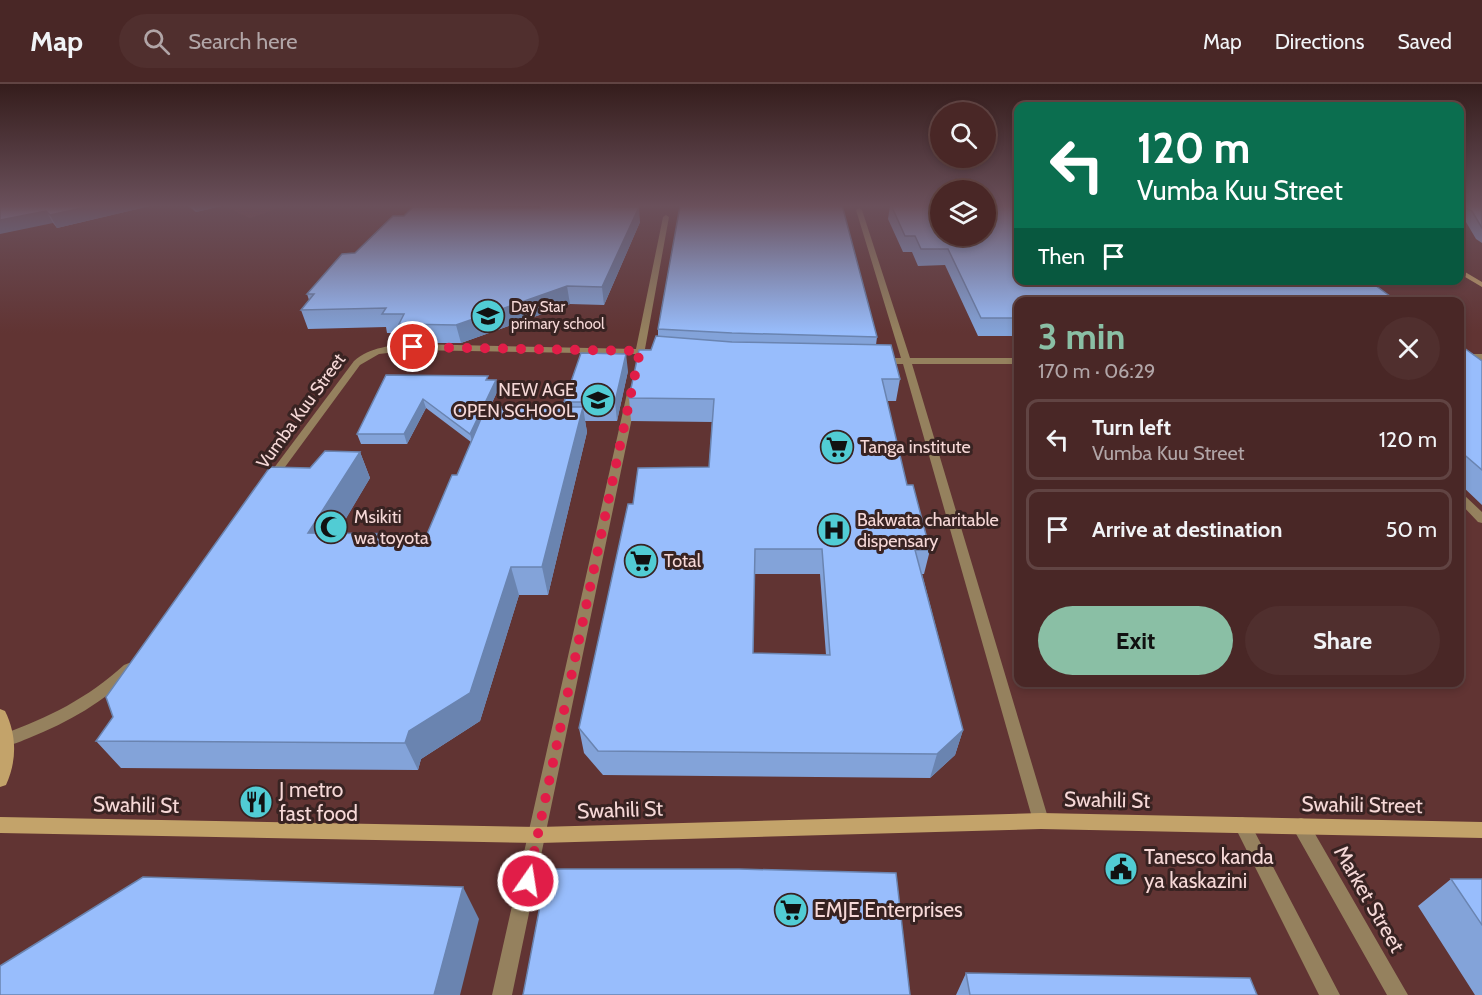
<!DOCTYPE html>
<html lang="en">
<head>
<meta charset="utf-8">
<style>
  :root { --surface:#492726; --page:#502f2e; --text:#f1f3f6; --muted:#b1a5a7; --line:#614443; --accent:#8abfa5 }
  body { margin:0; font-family:Cabin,sans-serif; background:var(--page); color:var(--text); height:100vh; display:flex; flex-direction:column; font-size:22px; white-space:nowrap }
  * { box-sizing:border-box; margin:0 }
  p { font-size:20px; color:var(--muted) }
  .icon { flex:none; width:33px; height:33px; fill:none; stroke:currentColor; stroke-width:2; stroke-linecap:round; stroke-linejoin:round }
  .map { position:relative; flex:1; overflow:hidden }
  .sheet { position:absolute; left:1014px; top:213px; width:450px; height:390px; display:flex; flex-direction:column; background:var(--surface); border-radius:12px; box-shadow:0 3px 9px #0003,0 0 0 2px var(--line) }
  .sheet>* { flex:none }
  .guide { position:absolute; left:1014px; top:18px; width:450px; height:183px; border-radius:12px; box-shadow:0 3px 9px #0003,0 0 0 2px var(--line); background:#0b6e4f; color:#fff; overflow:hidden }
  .tools { position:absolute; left:930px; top:18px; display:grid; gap:12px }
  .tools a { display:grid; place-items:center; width:66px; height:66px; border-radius:50%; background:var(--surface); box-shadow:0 3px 9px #0003,0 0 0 2px var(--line); font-size:30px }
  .pin { position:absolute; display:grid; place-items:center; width:51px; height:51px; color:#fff; margin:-26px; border:3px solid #fff; border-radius:50%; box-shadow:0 2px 6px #0007 }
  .me { position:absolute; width:66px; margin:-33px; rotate:13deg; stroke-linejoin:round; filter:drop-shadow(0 0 4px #0008) }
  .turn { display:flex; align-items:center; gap:21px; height:126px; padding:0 24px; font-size:27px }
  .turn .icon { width:78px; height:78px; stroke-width:2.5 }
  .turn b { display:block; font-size:42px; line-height:51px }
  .then { display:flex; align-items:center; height:57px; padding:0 24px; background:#0003; gap:12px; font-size:22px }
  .round { display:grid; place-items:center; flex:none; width:63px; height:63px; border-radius:32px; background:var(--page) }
  .head { display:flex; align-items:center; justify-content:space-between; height:102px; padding:0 24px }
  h1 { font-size:36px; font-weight:700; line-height:45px; color:var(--accent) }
  .primary-button { display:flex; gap:12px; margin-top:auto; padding:12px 24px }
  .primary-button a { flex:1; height:69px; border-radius:36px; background:var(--accent); color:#111; font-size:24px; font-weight:700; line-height:69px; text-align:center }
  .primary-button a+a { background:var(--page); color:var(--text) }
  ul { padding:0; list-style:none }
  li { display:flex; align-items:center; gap:18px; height:81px; margin:0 12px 9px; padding:0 12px; border:3px solid var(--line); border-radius:12px }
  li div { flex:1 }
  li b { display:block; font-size:22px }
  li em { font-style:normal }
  header { display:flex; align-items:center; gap:36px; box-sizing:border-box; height:84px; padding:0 30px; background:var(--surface); border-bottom:2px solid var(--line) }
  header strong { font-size:28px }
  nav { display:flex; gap:33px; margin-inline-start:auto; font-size:21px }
  .search { width:420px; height:54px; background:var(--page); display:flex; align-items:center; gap:15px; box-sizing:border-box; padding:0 21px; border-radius:33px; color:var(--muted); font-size:22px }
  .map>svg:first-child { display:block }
  .built { fill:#713b3b }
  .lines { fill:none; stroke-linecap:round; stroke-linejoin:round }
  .street { fill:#95815e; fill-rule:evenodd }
  .secondary { fill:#c3a36a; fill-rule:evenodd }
  .wall { fill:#83a3d9; fill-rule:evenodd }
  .shaded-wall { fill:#6a84b0 }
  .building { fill:#98bdfc; stroke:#6a84b0; stroke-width:1.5; fill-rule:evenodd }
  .route { stroke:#e11d48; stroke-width:10; stroke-dasharray:0 18 }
  .labels { text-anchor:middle; stroke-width:6; stroke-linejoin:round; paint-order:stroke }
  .far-poi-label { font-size:15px; fill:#f6d8d7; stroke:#382322; text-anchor:start }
  .poi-label { font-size:18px; fill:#f6d8d7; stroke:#382322; text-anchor:start }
  .street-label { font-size:18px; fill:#f6d8d7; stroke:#382322 }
  .near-poi-label { font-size:21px; fill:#f6d8d7; stroke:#382322; text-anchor:start }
  .near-street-label { font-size:21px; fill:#f6d8d7; stroke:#382322 }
</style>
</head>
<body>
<header>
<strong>Map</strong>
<div class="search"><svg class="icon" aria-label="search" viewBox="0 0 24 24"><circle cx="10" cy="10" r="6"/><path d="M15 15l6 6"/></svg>Search here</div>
<nav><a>Map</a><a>Directions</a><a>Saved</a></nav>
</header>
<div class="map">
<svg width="1482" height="911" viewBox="0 0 1482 911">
  <rect width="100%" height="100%" fill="#613433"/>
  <!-- built -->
  <path class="built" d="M221,121H288L250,134Z"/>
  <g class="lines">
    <!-- street -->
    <path class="street" d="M859,124L862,126L910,274H1018V280H912L1049,737L1047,742L1041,745L1035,742L1033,737L903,280H879L875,277L879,274H901L856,126Z
      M666,131L669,133L645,265L658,266V270H644L642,275H636L635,270L413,266L379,270L360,281L274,398H266L265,396L354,277C370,263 392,261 413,260L636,265L663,133Z
      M1460,270H1482V276H1460Z
      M633,302L638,305L512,911H492L628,305Z
      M1460,410L1464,411L1482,428V439L1478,438L1460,419Z
      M129,579L134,581L136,585L134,589C103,618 69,638 29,654C21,657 11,663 3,660L0,655L3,650C48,634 88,614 124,581Z
      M1242,733L1248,735L1340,911H1319L1234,741L1236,735Z
      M1301,734L1307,736L1408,911H1387L1295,748L1293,742L1295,736Z"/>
    <!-- secondary -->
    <path class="secondary" d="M1460,185L1482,198V203L1460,190Z
      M0,625L5,627C17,651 17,677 6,701L0,703Z
      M1041,729L1482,738V754L1041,745L539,759L0,749V733L539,743Z"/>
  </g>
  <!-- wall -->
  <path class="wall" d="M0,121H154L57,144L53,139Z
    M187,121H226L196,128Z
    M890,121H940L1018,218V252H978L945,181L918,182L912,168H903L888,135Z
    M1460,121H1482V159L1476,155L1466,138L1460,135Z
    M613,123L640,138L604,221L570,220L461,259H405L402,249H387L386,243L308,245L301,226L309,216L307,210L355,169L404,132L540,124Z
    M658,245L877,253L876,261L900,295L896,317H887L907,401L930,466L924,490H922L963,646L955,671L930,694L603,691L584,669L579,644L633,420L709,383L712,338L631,337L629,314L651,266L658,252ZM754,490H820L826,571L753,569Z
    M1460,261L1482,277V421L1460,400Z
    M628,287L617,337H585L587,348L548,511H519L480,637L421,675L418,686L121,684L96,657L310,384L360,368L370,394L337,449L427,450L457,391L471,358L426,324L407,360H361L357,350L386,291L496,296L498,306L490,323H565L564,318Z
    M1451,795H1482V911H1475L1418,822Z
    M966,889L1257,911H956Z"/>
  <!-- shaded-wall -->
  <path class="shaded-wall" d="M95,121H154L57,144L50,131Z
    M193,121H226L196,128Z
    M639,123L640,138L604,221L602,203Z
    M46,127L53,139L0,150V136Z
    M567,202L570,220L461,259L456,241Z
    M626,270L628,287L617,337L615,318Z
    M496,296L498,306L473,360L470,350Z
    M423,315L426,324L407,360L404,350Z
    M583,323L587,348L548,511L542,483Z
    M360,368L370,394L321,477L308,449Z
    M511,483L519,511L480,637L421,675L418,686L405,659L409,647Z
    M963,646L955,671L930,694L937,670Z
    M463,803L479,835L460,911H434Z"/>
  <!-- building -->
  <path class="building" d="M0,121H95L50,131L46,127L0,136Z
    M540,121H613V123H639L602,203L567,202L456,241L399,240L404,230H382L386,224L301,226L314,210H307L342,170L355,169L393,132H404L413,123L540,124Z
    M686,121H842L877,253L732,249L658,245L680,122Z
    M891,121H940V152H986V121H1018V196H1368L1398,218H1018V234H981L948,165H921L915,152H905Z
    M1460,121H1482V144L1472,127Z
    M656,252L732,258L891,261L900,295H882L907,401H913L930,466H915L963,646L937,670L598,667L579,644L628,420H633L638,384L709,383L714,315L629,314L639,266H651ZM755,465H822L830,571L753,569Z
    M1460,261L1482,277V386L1460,367Z
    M581,269L626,270L615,318H564Z
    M386,291L488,292L486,296H496L470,350L423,315L404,350H357Z
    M486,323H583L542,483H511L470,609L409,647L405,659L96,657L113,633L106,613L270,383L310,384L325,367L360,368L308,449L427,450L452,391H457Z
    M547,785H739L896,789L910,911H523Z
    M143,793L463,803L434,911H0V882Z
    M1451,795H1482V841Z
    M966,889L1250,894L1257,911H970Z"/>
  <!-- sky -->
  <linearGradient id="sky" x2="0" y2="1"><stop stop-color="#351d1c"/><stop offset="0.49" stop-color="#6a505b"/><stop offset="1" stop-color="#6a505b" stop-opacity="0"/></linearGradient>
  <rect width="1482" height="249" fill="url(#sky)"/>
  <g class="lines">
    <!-- route -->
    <path class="route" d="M413,263L640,267L528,797"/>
  </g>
  <!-- icons -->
  <defs>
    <g id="school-disc" transform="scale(1.725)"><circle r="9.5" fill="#51ccd4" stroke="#382322"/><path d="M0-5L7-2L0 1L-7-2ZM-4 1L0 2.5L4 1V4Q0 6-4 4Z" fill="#111"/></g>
    <g id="supermarket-disc" transform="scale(1.725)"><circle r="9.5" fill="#51ccd4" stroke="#382322"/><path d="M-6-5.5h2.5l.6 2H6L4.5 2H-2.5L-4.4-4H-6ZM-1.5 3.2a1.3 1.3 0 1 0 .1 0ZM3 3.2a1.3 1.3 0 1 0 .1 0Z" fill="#111"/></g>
    <g id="mosque-disc" transform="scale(1.725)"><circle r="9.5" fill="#51ccd4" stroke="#382322"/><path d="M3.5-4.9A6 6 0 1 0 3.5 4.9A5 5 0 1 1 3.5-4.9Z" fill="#111"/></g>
    <g id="hospital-disc" transform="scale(1.725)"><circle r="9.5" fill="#51ccd4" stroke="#382322"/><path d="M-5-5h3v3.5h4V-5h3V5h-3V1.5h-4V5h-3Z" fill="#111"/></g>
    <g id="restaurant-disc" transform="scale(1.725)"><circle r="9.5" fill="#51ccd4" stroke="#382322"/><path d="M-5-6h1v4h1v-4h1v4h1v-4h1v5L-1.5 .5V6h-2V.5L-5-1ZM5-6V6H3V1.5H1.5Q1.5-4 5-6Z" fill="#111"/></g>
    <g id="civic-disc" transform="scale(1.725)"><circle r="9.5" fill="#51ccd4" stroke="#382322"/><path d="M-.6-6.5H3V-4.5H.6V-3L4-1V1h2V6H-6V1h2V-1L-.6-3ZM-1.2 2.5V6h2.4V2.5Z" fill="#111"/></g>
  </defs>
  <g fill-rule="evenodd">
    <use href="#school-disc" x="488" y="232"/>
    <use href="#school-disc" x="598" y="316"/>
    <use href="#supermarket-disc" x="837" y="363"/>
    <use href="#mosque-disc" x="331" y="443"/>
    <use href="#hospital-disc" x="834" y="446"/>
    <use href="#supermarket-disc" x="641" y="477"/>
    <use href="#restaurant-disc" x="256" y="718"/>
    <use href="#civic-disc" x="1121" y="785"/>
    <use href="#supermarket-disc" x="791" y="826"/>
  </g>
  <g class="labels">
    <!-- far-poi labels -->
    <g class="far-poi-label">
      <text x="511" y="228">Day Star<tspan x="511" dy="17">primary school</tspan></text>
    </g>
    <!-- poi labels -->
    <g class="poi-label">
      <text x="575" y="312" text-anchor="end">NEW AGE<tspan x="575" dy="21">OPEN SCHOOL</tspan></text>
      <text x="860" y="369">Tanga institute</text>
      <text x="354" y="439">Msikiti<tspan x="354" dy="21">wa toyota</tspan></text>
      <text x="857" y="442">Bakwata charitable<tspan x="857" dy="21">dispensary</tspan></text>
      <text x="664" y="483">Total</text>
    </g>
    <!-- street labels -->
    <g class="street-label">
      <text transform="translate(301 327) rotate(-54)" y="6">Vumba Kuu Street</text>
    </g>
    <!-- near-poi labels -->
    <g class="near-poi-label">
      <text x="279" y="713">J metro<tspan x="279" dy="24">fast food</tspan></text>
      <text x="1144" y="780">Tanesco kanda<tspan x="1144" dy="24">ya kaskazini</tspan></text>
      <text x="814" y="833">EMJE Enterprises</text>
    </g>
    <!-- near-street labels -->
    <g class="near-street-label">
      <text transform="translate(1107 716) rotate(1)" y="7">Swahili St</text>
      <text transform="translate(136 721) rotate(1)" y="7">Swahili St</text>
      <text transform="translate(1362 721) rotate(1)" y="7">Swahili Street</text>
      <text transform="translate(620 726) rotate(-2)" y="7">Swahili St</text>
      <text transform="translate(1369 815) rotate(60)" y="7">Market Street</text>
    </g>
  </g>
</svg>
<div class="tools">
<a><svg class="icon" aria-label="search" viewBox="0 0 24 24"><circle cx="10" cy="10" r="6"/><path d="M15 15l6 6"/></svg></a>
<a><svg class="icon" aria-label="layers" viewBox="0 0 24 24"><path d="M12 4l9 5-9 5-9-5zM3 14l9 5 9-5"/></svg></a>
</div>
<div class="pin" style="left:413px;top:263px;background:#d93025"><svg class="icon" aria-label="arrive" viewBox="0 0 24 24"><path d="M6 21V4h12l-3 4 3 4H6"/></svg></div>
<svg class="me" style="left:528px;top:797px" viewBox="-20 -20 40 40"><circle r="17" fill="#e11d48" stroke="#fff" stroke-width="3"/><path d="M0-11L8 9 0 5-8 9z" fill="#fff"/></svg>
<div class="guide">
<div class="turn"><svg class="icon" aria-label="left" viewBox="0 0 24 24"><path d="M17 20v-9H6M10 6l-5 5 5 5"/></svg><div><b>120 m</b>Vumba Kuu Street</div></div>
<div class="then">Then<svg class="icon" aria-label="arrive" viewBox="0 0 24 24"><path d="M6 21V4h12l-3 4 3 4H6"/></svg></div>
</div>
<section class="sheet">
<div class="head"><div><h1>3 min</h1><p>170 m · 06:29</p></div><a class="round"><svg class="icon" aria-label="close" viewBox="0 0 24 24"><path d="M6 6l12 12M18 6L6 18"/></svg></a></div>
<ul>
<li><svg class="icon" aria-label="left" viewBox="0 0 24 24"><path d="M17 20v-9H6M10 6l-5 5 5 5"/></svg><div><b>Turn left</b><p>Vumba Kuu Street</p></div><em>120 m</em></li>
<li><svg class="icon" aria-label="arrive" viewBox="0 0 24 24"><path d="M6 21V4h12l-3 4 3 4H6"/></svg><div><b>Arrive at destination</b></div><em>50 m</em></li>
</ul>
<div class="primary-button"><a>Exit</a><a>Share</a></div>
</section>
</div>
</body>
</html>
